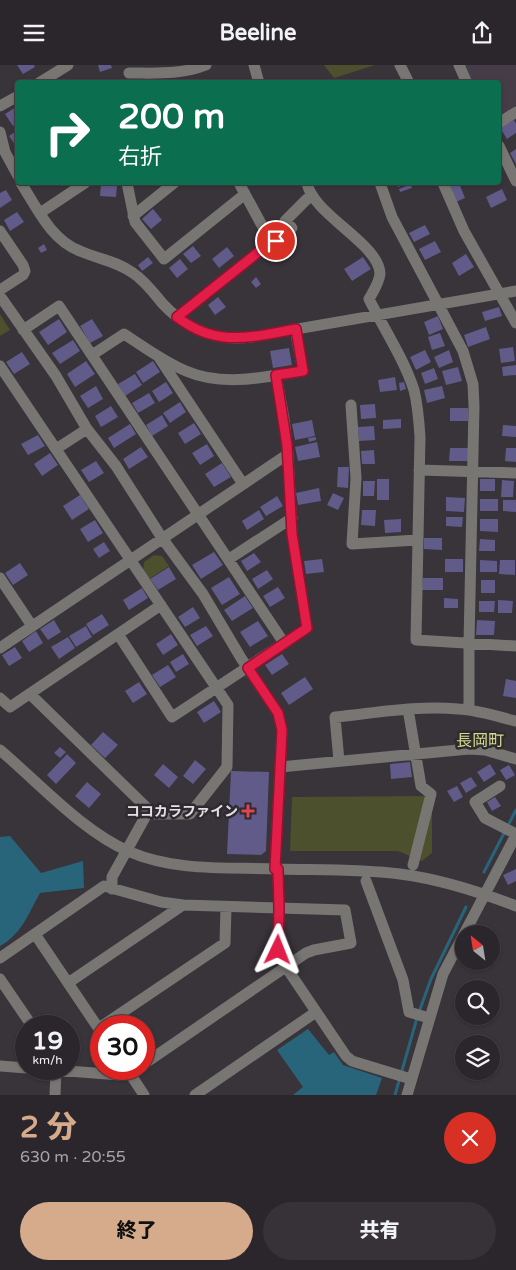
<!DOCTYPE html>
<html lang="ja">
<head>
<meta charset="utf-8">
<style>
  :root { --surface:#2b262c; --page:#373238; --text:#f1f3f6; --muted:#a6a5a9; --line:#474348; --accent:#d6ab8b }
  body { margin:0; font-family:"Varela Round","Noto Sans JP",sans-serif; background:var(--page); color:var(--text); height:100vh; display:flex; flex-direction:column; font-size:19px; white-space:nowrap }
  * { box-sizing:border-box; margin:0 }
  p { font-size:16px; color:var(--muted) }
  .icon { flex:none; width:28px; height:28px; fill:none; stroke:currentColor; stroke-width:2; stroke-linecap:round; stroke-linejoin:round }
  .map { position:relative; height:1030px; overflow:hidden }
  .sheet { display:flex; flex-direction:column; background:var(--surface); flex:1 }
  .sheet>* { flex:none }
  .banner { position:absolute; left:15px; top:15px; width:486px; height:105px; border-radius:5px; box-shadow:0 1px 4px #0004,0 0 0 1px var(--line); background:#0b6e4f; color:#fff; overflow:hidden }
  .needle { width:32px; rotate:330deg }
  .tools { position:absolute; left:455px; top:860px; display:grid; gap:10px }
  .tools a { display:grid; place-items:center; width:45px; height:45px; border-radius:50%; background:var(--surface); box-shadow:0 1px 4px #0004,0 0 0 1px var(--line); font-size:25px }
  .speed { position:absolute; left:15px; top:950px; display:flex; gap:10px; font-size:25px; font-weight:700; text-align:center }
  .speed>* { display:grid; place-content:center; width:65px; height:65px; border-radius:50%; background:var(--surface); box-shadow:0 1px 4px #0004,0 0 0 1px var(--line); line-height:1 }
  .speed small { font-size:12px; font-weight:400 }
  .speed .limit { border:8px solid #d22; background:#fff; color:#111 }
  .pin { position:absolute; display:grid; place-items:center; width:42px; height:42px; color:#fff; margin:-21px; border:2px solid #fff; border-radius:50%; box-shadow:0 1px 5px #0007 }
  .me { position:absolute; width:55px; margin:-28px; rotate:2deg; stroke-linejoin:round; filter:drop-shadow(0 0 4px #0008) }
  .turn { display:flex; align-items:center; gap:18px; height:105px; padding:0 20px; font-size:22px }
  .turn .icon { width:65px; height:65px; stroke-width:2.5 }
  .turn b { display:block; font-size:35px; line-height:42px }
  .round { display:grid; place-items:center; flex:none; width:52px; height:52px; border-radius:26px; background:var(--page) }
  .head { display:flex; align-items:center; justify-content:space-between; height:85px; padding:0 20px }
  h1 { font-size:30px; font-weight:800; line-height:38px; color:var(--accent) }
  .cta { display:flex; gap:10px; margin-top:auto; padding:10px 20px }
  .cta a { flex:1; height:58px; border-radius:30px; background:var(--accent); color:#111; font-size:20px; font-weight:800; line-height:58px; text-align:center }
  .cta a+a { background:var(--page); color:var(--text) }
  header { display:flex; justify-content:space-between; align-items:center; height:65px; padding:0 20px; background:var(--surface); font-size:22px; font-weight:800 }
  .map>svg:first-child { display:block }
  .built { fill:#463c48 }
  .green { fill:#4d502c }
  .water { fill:#28657b }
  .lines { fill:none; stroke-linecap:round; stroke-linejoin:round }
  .stream { stroke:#28657b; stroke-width:3 }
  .building { fill:#605b88 }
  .minor { stroke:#777672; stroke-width:11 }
  .route-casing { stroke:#92132f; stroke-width:12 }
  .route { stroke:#e11d48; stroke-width:9 }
  .health-dot { fill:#e0444e; stroke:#2f2930; stroke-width:2 }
  .labels { text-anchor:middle; stroke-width:5; stroke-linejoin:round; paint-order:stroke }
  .poi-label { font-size:14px; font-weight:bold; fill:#e3e0e4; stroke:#2f2930; text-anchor:end }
  .quarter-label { font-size:16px; fill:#d3da8d; stroke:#2f2930 }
</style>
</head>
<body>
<header><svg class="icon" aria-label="menu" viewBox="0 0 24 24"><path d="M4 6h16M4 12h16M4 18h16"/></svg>Beeline<svg class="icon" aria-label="share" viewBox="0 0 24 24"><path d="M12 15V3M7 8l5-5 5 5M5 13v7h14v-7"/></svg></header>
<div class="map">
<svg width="516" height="1030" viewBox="0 0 516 1030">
  <rect width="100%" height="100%" fill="#39333a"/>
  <!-- built -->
  <path class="built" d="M464,0H516V40L499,51V18L473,17Z"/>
  <!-- green -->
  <path class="green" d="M324,0H375L334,13Z
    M0,249L10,265L0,271Z
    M154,490L162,491L169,501L149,514L143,505L144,497Z
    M432,731V788L422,796L398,786H290L292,732Z"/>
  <!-- water -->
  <path class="water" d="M10,771L41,808L83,796L84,823L40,828C28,849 22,869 0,881V772Z
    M308,964L329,990L334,987L343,1000L382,1013L376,1030H293L303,1022L277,985Z"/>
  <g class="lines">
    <!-- stream -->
    <path class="stream" d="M484,807L516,745
      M419,947L431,914L466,842
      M395,1030L417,953"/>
  </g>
  <!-- building -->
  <path class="building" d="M17,0H34L35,2L23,9Z
    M98,0H111L112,3L100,7Z
    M16,42L18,58L13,61L5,49Z
    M514,55L516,59V68L507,74L500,63Z
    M18,65V80L16,81L9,71Z
    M516,84V99L510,88Z
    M396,118H410L398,122Z
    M455,118H459L465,133L456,137L450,120Z
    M101,119L117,120L116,132L100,131Z
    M411,119L412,123L400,127L399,124Z
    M502,124L507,135L491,143L486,132Z
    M6,125L12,135L0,143V128Z
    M153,144L162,155L151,164L142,154Z
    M17,147L24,157L10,166L4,155Z
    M425,160L430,169L414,177L409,168Z
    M435,176L441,187L425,195L419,184Z
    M44,179L47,185L41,188L38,183Z
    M193,181L201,191L191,198L183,189Z
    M227,182L234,191L219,203L212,194Z
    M466,189L474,202L459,211L452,198Z
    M148,192L153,198L142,206L138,200Z
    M363,192L371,204L352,216L344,204Z
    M180,194L188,204L177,213L169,203Z
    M256,212L261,219L256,223L251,217Z
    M218,232L226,242L215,250L208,240Z
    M499,242L502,251L485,256L482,247Z
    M438,251L443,264L429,270L424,257Z
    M59,254L67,267L48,280L39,267Z
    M92,254L103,271L90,278L80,261Z
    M486,262L490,274L468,282L464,270Z
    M440,268L445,281L432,285L428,272Z
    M73,275L80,286L60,299L52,288Z
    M513,282L515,296L501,298L499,284Z
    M289,283L292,300L273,303L270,286Z
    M425,285L431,297L416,305L410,292Z
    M449,285L453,297L439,303L434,292Z
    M22,287L30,299L14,309L6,297Z
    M86,296L95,309L75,322L67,309Z
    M153,296L160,307L143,318L136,307Z
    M516,300V310L503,311L502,302Z
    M458,302L462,316L446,320L442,306Z
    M434,303L438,314L425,319L421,308Z
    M135,309L142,320L125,331L118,319Z
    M395,312L397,325L380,327L378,315Z
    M166,317L173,328L159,337L152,326Z
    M404,317L406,324L400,326L399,318Z
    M96,321L103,334L88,343L80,331Z
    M442,321L445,333L427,338L424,325Z
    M149,328L155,338L138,348L132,338Z
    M180,337L186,347L170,358L163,348Z
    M375,339L376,353L361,354L360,340Z
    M111,341L118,352L101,362L95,351Z
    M450,343H468V356H450Z
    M162,350L168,361L152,371L146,360Z
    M401,354V363L383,364V355Z
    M312,355L315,371L295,375L292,359Z
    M194,358L201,369L185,379L178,368Z
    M130,359L136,369L114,383L108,373Z
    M503,360L516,361V372L502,371Z
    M374,361L375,375L359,376L358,362Z
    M38,370L45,381L28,390L21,379Z
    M316,372V375L309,377L308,373Z
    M317,377L320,392L298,396L295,382Z
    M207,379L214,391L200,400L192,388Z
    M141,382L148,392L129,404L123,394Z
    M450,383H468V396H449Z
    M506,383H516V397L505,396Z
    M374,385L375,399H362L361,386Z
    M50,388L58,400L42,411L34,399Z
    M96,396L104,408L89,417L81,405Z
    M222,398L231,412L214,422L205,409Z
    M338,402H349L348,423L337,422Z
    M377,414H389V435H377Z
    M480,414H495V426H480Z
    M502,415L514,416L513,432H501Z
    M363,416H375L374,431H363Z
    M319,423L321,436L298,440L296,428Z
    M333,428L344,433L338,445L327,440Z
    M80,430L89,444L72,455L63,441Z
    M277,431L283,441L266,451L260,442Z
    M446,432L465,433L464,447L446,446Z
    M480,434H498V446H480Z
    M503,435H516V447L503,446Z
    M259,445L264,454L247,465L242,456Z
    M362,445H376L375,461L361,460Z
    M446,452H463L462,462L446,461Z
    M401,454V467L385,468L384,455Z
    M480,454H498V467L480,466Z
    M95,455L103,468L88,477L80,464Z
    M424,473H442V485L424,484Z
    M480,474L495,475V486H479Z
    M104,477L110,486L99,493L93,484Z
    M214,487L223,500L201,514L192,500Z
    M254,488L261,497L247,506L241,496Z
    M322,494L324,507L306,509L304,496Z
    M445,494H463V507H445Z
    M480,495L497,496V507H480Z
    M500,495H515V510L499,509Z
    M20,498L28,510L13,520L5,508Z
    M169,502L176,514L158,525L150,514Z
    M267,505L273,514L258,524L252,514Z
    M229,512L240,529L222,540L211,523Z
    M423,513H443V525H422Z
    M481,515H495V528H481Z
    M278,522L285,533L270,542L263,531Z
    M142,523L148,533L129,545L123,535Z
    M245,531L253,543L232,556L224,545Z
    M444,533L458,534V543H444Z
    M498,535L513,536L512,548H498Z
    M479,536H495L494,547H479Z
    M193,542L200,553L185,562L178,552Z
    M102,549L109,560L93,570L86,559Z
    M54,555L61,567L48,575L40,564Z
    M477,555L495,556L494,570H476Z
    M258,556L268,571L250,582L240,567Z
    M86,561L92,572L76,582L69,571Z
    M206,561L213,571L197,581L190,570Z
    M36,566L43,578L29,587L22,576Z
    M171,569L178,580L163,590L156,579Z
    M68,572L75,583L59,594L51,582Z
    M15,582L22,593L9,601L2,590Z
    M183,589L189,599L176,607L170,597Z
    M282,589L289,599L272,610L265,600Z
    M168,600L176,612L160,622L152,610Z
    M305,612L313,624L289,640L281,628Z
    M506,614L516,616V633L503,631Z
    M139,617L147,629L133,638L125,626Z
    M214,636L221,647L204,658L197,647Z
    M103,667L118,680L105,693L91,680Z
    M60,682L66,687L60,693L54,688Z
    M67,689L76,698L56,719L47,710Z
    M195,695L206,704L193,719L183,711Z
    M410,697L412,712L391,714L390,699Z
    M163,699L178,712L169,723L154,710Z
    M490,699L496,709L484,717L477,707Z
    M509,700L515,710L506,715L500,705Z
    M231,706L269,707L266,786L261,790L227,789Z
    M471,712L477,721L466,728L460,718Z
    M87,717L101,729L89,743L75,731Z
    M457,721L463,732L454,737L447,726Z
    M495,732L501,741L492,746L487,737Z
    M516,804V816L508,820L503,810Z"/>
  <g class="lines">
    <!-- minor -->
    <path class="minor" d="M254,0L259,18
      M400,0L409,18
      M459,0L467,18
      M129,8C156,8 181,10 206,0
      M39,18L68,0
      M0,41L18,31
      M499,58L516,47
      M0,67L5,87L18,111
      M499,81L516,116
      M21,118C37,143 51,175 80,186C98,194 117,196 133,208C145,216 153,227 162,238C186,264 216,277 251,272L516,226
      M127,118L135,157L164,194L245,129
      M307,118C313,150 380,179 380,209C379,218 373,227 369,234C384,264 404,294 414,325C418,341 419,356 420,372L416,575L516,581
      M380,118L392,152L463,286L473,319L474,341L469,578V645
      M443,118L464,166L516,258
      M40,148L85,118
      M133,151L174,118
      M0,166L23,200L25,206L23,210L0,225
      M271,177H276L292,163L285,156L307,134L312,131
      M0,231L56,311L87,364L116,401L162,473L203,529L241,593L278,648L282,665L275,804
      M177,252L271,177L239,118
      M23,265L59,241L284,578
      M92,290L124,269C144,282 164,297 186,306C223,322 266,312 303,306L295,264
      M160,294L243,419
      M0,301L228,640L227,702L190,749H155L149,745L30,629
      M276,310L284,354L288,389
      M351,340L356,413L352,479L417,475
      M56,384L87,364
      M419,405L516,408
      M229,494L292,453
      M0,513L32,561
      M0,583L288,389L292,469L307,563L172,652L118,569
      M0,633L10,642L161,540
      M408,644L421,721L431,729L413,800
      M0,685C39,718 83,767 130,787C177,807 229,802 279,804C318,805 362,804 400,809C439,814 480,827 516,841
      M339,696L335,652C376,648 417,640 458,644C478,645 496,651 515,656
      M280,702L469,684L485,685L516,694
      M500,721L475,737L485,753L516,769
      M278,804L279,844L278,885L286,902L346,991L352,996L411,1014
      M366,816L403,915L409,947L429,953
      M112,824V812L149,745
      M35,869L101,967
      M464,869L516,770
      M0,893L104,821L161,837L183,840L345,845L351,878L314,885L306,888L144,999
      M0,914L32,961
      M68,918L183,840
      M99,963L225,878L226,842
      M0,1001L26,1003
      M42,1004L120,1010L130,1008L137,1004
      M127,1004L144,1030
      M55,1030L56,1005
      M195,1030L316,947
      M407,1030L443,909L464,869"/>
  </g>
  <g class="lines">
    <!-- route casing -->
    <g class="route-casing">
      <path id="route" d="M276,176L271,177L177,252C217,283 251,272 296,264L303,306L276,310L287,380L292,469L307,563L248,603L278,648L282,665L275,804H278L279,844L278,885"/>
    </g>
    <!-- route -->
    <use href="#route" class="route"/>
  </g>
  <!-- markers -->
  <path class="health-dot" d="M245.5 738.5h5v5h5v5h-5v5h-5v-5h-5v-5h5z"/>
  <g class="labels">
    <!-- poi labels -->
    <g class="poi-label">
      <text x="238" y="751">ココカラファイン</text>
    </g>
    <!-- quarter labels -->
    <g class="quarter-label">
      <text x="480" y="681">長岡町</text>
    </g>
  </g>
</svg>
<div class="tools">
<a><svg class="needle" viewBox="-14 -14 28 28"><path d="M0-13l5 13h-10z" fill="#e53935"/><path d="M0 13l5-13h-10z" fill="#a6a5a9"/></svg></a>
<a><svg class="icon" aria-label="search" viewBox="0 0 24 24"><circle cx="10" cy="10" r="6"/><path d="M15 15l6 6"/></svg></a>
<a><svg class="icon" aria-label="layers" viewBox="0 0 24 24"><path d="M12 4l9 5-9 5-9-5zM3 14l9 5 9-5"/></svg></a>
</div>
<div class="speed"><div>19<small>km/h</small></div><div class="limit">30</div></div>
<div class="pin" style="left:276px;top:176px;background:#d93025"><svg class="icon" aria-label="arrive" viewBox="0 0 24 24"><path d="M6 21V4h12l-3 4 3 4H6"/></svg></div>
<svg class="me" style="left:278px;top:885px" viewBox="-20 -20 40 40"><path d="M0-17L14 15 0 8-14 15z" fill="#e11d48" stroke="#fff" stroke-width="4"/></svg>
<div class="banner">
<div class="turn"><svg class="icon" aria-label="right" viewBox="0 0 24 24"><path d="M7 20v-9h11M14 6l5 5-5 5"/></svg><div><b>200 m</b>右折</div></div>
</div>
</div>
<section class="sheet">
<div class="head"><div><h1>2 分</h1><p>630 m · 20:55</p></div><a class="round" style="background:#d93025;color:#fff"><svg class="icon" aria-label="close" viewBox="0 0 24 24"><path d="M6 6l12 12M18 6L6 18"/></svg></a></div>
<div class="cta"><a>終了</a><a>共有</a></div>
</section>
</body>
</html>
